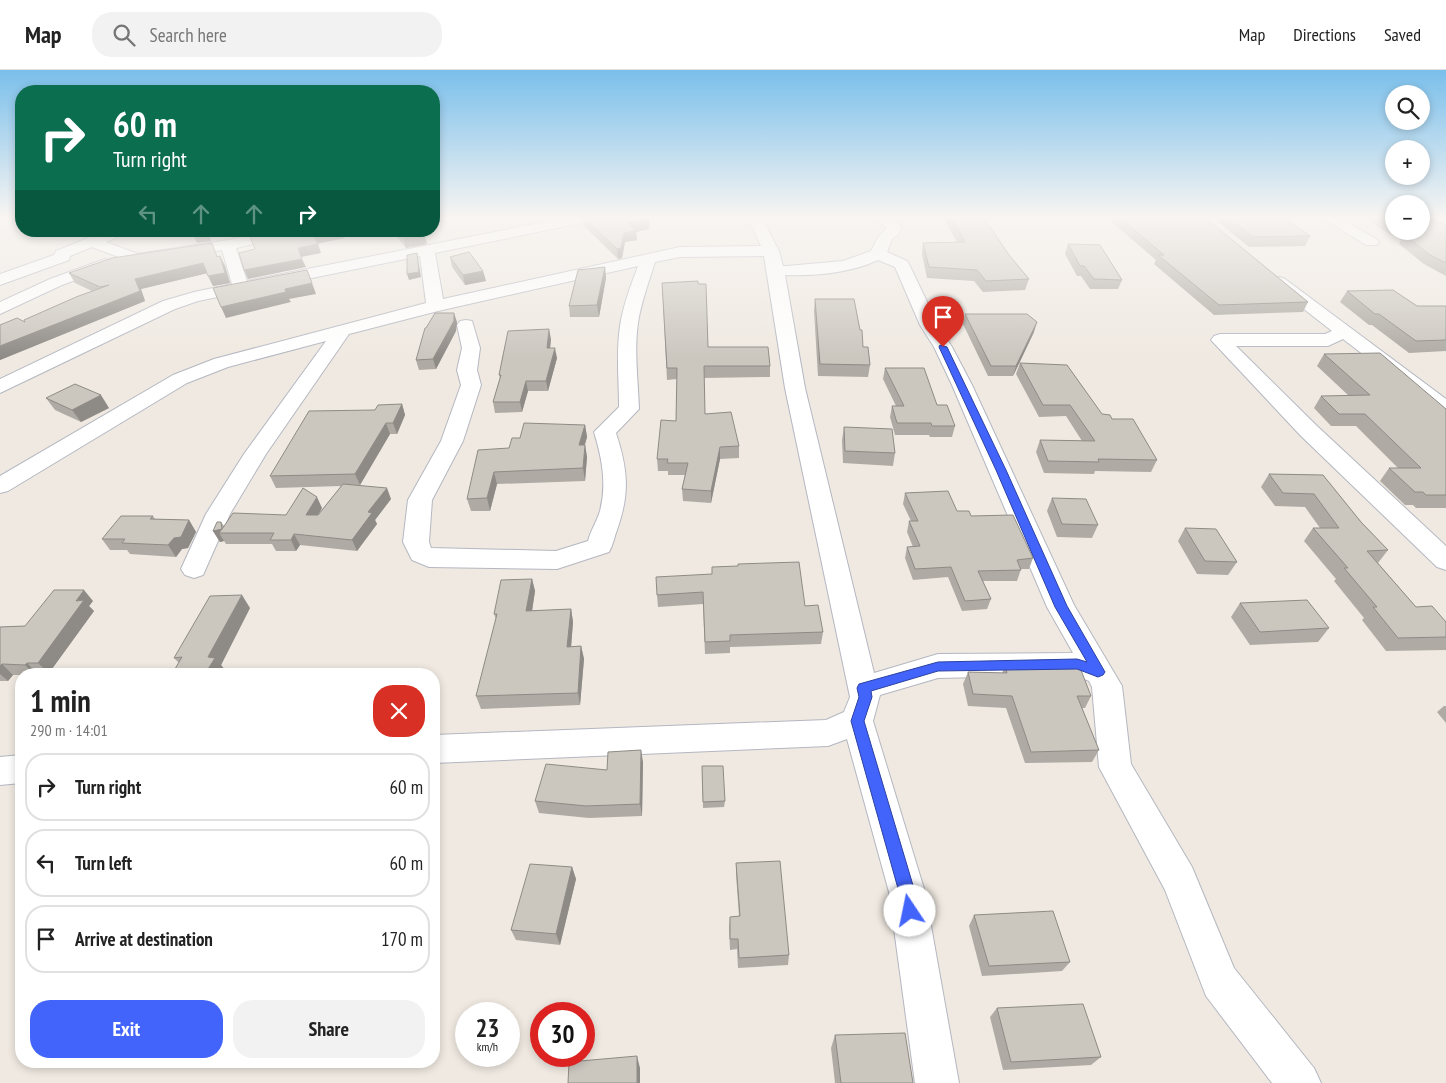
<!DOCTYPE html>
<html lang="en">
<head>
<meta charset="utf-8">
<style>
  :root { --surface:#fff; --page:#f2f2f2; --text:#222; --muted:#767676; --line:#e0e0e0; --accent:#4264fb }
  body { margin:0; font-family:"PT Sans Narrow",sans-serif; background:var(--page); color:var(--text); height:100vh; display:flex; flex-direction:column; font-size:19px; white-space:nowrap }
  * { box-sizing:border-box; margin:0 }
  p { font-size:16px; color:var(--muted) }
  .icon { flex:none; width:28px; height:28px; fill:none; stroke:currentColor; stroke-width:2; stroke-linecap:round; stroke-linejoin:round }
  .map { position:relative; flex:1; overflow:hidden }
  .drawer { position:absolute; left:15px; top:598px; width:425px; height:400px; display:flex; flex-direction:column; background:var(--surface); border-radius:20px; box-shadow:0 2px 8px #0003 }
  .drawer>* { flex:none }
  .hud { position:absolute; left:15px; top:15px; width:425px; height:152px; border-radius:20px; box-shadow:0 2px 8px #0003; background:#0b6e4f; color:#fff; overflow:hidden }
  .tools { position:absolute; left:1385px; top:15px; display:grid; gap:10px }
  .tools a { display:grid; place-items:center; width:45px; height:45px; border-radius:50%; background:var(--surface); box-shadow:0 2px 8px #0003; font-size:25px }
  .speed { position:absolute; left:455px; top:932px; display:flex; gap:10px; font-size:25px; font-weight:700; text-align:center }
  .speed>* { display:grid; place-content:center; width:65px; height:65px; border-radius:50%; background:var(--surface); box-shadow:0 2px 8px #0003; line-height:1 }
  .speed small { font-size:12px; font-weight:400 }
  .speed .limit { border:8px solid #d22; background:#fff; color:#111 }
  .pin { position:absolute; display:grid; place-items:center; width:42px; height:42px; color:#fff; margin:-51px -21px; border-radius:50% 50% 50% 0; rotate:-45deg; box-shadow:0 0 5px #0007 }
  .pin .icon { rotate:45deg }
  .me { position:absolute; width:55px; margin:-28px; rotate:349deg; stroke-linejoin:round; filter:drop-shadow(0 0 4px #0008) }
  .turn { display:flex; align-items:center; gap:18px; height:105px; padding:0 15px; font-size:22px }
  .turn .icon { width:65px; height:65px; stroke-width:2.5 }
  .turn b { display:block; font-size:35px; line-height:42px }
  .lanes { display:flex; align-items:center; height:48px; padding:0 15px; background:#0003; justify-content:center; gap:25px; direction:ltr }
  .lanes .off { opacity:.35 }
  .round { display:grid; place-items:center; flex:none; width:52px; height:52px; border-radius:20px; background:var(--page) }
  .head { display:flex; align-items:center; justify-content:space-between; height:85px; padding:0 15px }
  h1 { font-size:30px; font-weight:700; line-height:38px }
  .action { display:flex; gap:10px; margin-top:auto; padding:10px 15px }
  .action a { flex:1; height:58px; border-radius:20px; background:var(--accent); color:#fff; font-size:20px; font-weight:700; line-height:58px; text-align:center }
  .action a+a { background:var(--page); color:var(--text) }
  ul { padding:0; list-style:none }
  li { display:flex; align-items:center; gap:15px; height:68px; margin:0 10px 8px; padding:0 5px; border:2px solid var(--line); border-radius:20px }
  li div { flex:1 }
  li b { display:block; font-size:19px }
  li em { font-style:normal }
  header { display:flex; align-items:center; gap:30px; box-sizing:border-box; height:70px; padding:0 25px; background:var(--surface); border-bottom:1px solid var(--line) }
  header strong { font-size:24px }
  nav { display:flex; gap:28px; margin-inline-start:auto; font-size:18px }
  .search { width:350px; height:45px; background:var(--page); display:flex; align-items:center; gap:12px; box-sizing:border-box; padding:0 18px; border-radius:20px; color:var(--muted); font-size:19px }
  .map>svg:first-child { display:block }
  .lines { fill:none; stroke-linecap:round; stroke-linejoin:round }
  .street-casing { stroke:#b4b7c1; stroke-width:2 }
  .street { fill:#fff; fill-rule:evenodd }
  .wall { fill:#afaba4 }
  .shaded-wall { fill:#8e8b86 }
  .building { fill:#cbc7bf; stroke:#8e8b86 }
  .route { fill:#4264fb; stroke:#2b41a3 }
</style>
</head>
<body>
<header>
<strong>Map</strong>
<div class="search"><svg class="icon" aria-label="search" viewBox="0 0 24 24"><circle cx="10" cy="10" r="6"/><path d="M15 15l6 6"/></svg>Search here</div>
<nav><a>Map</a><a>Directions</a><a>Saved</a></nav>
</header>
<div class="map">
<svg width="1446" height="1013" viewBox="0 0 1446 1013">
  <rect width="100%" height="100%" fill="#efe9e1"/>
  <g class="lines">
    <!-- street casing -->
    <g class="street-casing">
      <path id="street" d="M575,146H603L601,149L596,150L435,183L443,229L680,177L761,176L747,146H761L779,181L783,196H787L843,191L871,181L878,167L887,158L870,146C883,146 894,146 902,157L898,165L892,169L887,182L907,191L909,194L938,255L952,277L972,315L1074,535L1122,616L1131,694L1192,797L1234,898L1314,998L1321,1013H1272L1206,926L1165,820L1099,697L1092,617L1089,611L1075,605L938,608L880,625L873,651L925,822L959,1013H915L889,822L847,669L828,676L434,693V665L826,650L844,642L850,627L785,318L764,186L680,187L655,192C649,212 641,232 638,253C634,281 638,310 639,339L616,363C628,400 630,423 617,460C614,468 613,475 609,482L557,499L429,497L412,490L403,472L408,430L441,371L461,315L457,300L462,278L457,255L460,251L466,250L472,251L480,278L477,300L481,315L463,371L432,430L429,472L431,478L556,481L588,471C591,460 597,451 600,441C607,414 602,388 594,362L619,337C619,310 616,283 620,256C623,235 631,215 638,196L438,241L349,264L266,384L230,444L203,505L194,508L185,505L181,499L206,444L244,384L326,271L228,297L187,313L8,421L0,423V406L173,305L214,289L426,233L420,186L198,231L175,239L0,323V309L163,231L194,222L232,214L222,180L137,194L92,177L70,186L69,190L0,215V204L54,185L56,181L105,161H126L124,164L106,172L138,184L228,170L271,161H300L298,164L236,178L247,211ZM878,190L895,197L920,255L934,277L952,315L1047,537L1073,583L938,584L874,603L805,318L785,205C815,206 850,203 878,190Z
        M1319,146H1336L1376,169L1379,172L1376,175H1366Z
        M105,189L111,191L113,194L111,197L62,215L0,244V232L50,209Z
        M1279,207L1285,209L1446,329V345L1439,343L1343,269L1328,276H1236L1317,356L1446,476V500L1437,497L1301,366L1211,270L1214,266L1220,264H1325L1332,261L1273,215L1271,212L1273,209Z
        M21,685V713L0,715V687Z"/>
    </g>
    <!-- street -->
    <use href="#street" class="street"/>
  </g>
  <!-- wall -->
  <path class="wall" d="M942,146H974L1029,209L1025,220L983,222L974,211L927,208L922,184L923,173L957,172Z
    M1108,146H1203L1308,232L1303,242L1214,245L1154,194L1156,190L1108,149Z
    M1211,146H1281L1310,166L1305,176L1249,177Z
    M1364,146H1394V161H1421L1446,156V206L1424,194L1399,174L1401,170L1379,158Z
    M583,147L649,149V159L636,162L637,170L625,172L622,188L618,189L584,156Z
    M392,161H422L424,163L427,174L406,178Z
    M1068,174L1122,210L1118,219H1090L1081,206H1077L1065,184Z
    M220,186L225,196L230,213L213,216L207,203L141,219L145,231L0,290V255L25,252L92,221L75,213L69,203Z
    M450,187L483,201L486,211L465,215L452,197Z
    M605,197L606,208L599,247H570L569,236Z
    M662,213L708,277L770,296V307L704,308L705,344L739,376V388L720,389L711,433L683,431L682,419L685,405H668V401H658L657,389L676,351L677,309L667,310Z
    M1347,221L1417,236H1446V281L1409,283L1372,255H1369L1340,232Z
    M815,229L863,277L870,295L868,307L818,306L814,241Z
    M965,244L1034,262L1013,306H988L963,254Z
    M457,252L456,261L436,299L419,300L416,290Z
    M551,269L550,278L557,288L548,321H528L522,342L495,343L493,332L500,308L499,305Z
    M1324,284L1446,339V438H1416L1413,435H1405L1380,411L1389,398H1398L1356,356H1331L1314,338L1321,326H1349L1317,296Z
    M1020,293L1102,344L1112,349L1157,390L1151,402L1095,401L1094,404L1044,403L1036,382L1040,370L1082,371L1066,346L1039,347L1016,304Z
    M885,298L937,335L955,356L952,367H930L929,365H895L890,347L892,336H896L883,309Z
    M46,328L109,338L81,352L55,340Z
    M402,334L405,345L397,364H390L360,415L391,429L375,450L377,454L357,481L300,475L296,481H276L272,474H226L224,471L220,472L213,461L221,452L224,456L322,438L318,445L341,416L276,418L270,406L375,340Z
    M585,355L587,367L585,375L587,387L585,411L497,414L490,441H471L467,429L509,378L520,368Z
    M844,357L895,383L893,396L843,393L842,370Z
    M1269,404L1323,405L1361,452L1388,480L1378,493L1416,537L1446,552V580L1386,581L1362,550L1364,548L1334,511L1336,509L1304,471L1313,458H1320L1305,437L1275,436L1261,417Z
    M905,423L971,446L1033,488L1029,499H1021L1017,511H983L991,529L987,539L962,541L948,507L913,510L905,488L907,477H913L907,462L909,451H911L903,434Z
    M1052,428L1098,455L1092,468L1057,467L1047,441Z
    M153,446L155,449L189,450L196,462L188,478L182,479L176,487L130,484L127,480H110L102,469Z
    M1185,458L1237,492L1228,505L1197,504L1178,471Z
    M712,497L805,536L823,562L821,574L730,577V583L705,584L703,534L658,537L657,525L712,504Z
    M532,509L535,521L532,541L571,539L573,552L571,577L581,576L584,589L580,635L481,639L476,626L496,549L494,544Z
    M93,531L89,536L94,541L49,603L21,604V605H13L8,611H0V557L25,556Z
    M1240,533L1329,558L1318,572L1250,575L1231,547Z
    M250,538L221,595L225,600L223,604H172L179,593L174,588Z
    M1005,596L1091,626L1085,638H1082L1099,680L1092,692L1025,693L1006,638L968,636L963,614L968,602L1002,603Z
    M1444,636H1446V653L1437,642Z
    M643,692L642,746L589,748L539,743L535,731L607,700Z
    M702,696L725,731L724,737L703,738Z
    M736,793L789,885L788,895L738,898L737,879L730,880L729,857L730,847L739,846L736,804Z
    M572,797L576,809L560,875L516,870L511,860Z
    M974,845L1070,892L1062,901L982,906L969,856Z
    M997,938L1101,987L1091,995L1003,1000L990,947Z
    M835,965L913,1013H835L831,978Z"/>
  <!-- shaded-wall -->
  <path class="shaded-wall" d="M434,146H440L441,152L434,153Z
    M649,149V159L636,162L637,170L625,172L622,188L618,189L617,179L628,153Z
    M199,161H208L211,171L197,173L192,162Z
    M247,161H261L249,164Z
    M332,161H346V162L343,163L345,168L316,174L313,165Z
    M424,163L427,174L406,178L403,167Z
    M318,174L321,183L301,187L298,178Z
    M417,183L421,207L409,210L407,204Z
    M220,186L225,196L230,213L213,216L208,206Z
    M302,189L306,197L248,209L244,200Z
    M203,193L208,203L141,219L145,231L0,290V276L135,209Z
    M605,197L606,208L599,247L597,235Z
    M483,201L486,211L465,215L463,205Z
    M312,213L316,224L289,229L291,232L226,248L221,237L285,219Z
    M454,243L457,252L456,261L436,299L433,289Z
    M1037,252L1034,262L1013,306L1016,296Z
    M549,259L551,269L549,288L547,278Z
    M555,278L557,288L548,321L546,311Z
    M526,311L528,321L522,342L520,332Z
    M101,325L109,338L81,352L72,340Z
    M402,334L405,345L397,364L393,353Z
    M386,353L390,364L360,415L355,404Z
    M585,355L587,367L581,387L579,375Z
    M585,375L587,387L585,411L583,398Z
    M720,377V389L711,433V421Z
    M494,402L497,414L490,441L487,428Z
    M387,418L391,429L375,450L377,454L357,481L352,470L368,442Z
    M317,427L322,438L312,456L306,445Z
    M189,450L196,462L188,478L182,479L176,487L168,475Z
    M222,459L219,463L224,471L220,472L213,461Z
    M294,464L300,475L296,481L291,470Z
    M532,509L535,521L530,554L526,541Z
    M84,520L93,531L89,536L94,541L49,603L38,593L76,531Z
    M242,525L250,538L221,595L225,600L223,604H205L208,587Z
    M571,539L573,552L570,590L567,577Z
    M581,576L584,589L580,635L578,623Z
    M27,593L38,604H34L25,595Z
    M2,594L13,605L8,611L0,604V596Z
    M641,680L643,692L642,746L640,734Z
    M572,797L576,809L560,875L556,864Z
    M637,986L640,998V1013H637Z"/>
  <!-- building -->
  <path class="building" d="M588,146H645L649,149L628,153L636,160L624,163L621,178L617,179L583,147Z
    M950,146H974L976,148H984L1009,185L1029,209L986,211L977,200L929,197L923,173L965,172Z
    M1118,146H1203L1308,232L1219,235L1158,185H1164Z
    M1226,146H1281L1310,166L1253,167Z
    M1380,146H1394V154L1384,149Z
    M1421,146H1429L1446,156V193L1430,185L1405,165L1414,164L1408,161H1421Z
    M277,161H332L313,165L318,174L298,178L302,189L244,200L239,183L255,179L250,167Z
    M398,161H422L424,163L403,167Z
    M212,173L217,187L220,186L225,203L208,206L203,193L135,209L140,221L0,276V255L17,248L25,252L24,250L76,227L109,215L100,217L69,203L112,188Z
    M1068,174L1100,175L1122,210L1094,209L1084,196H1080Z
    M469,182L483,201L463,205L450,187Z
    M417,183L419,202L407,204V185Z
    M605,197L597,235L569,236L578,200Z
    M307,200L312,213L285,219L286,222L221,237L213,218Z
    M698,211V214H706L708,277H768L770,296H704L705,344L731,342L739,376L720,377L711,421L682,419L688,393H667L668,389H657L661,350L676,351L677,298H667L662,213Z
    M1393,220L1417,236H1446V270L1416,271L1379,244H1375L1347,221Z
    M815,229H854L860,260H862L863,277H868L870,295L820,294Z
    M435,243H454V251L433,289L416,290L425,258H426Z
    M965,244H1027L1037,252L1016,296H991Z
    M549,259L547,278H555L546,311H526L520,332H493L501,305H499L508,261Z
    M1380,283L1446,339V425H1426L1423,422H1415L1389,398H1421L1365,344H1339L1321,326L1370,325L1324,284Z
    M1020,293L1067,295L1102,344L1110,345L1112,349H1133L1157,390L1098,389L1099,392L1048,391L1040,370L1095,371L1070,335H1043Z
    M885,298H924L937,335H947L955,356H932L931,353H897L892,336H904Z
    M75,314L101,325L72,340L46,328Z
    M402,334L393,353H386L355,404L270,406L309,341L375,340L378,335Z
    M524,353L585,355L579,375H585L583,398L494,402L487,428L467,429L478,380L509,378L512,368H520Z
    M844,357L892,359L895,383L845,381Z
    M1269,404L1323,405L1361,452L1388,480L1367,481L1416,537L1432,536L1446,552V567L1398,568L1373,537H1377L1344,498H1348L1313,458H1339L1314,424L1283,423Z
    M343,414L387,418L368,442L372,443L352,470L294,464L291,470H270L274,463H219L222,459L213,461L217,452H221L222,459L233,443L286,445L303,418L317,427L306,445H318Z
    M948,421L957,441H969L971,446L1013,445L1033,488L1017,490L1021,500L978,501L991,529L965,531L951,497L915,499L907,477L920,476L909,451H918L905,423Z
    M1052,428L1086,429L1098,455L1062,454Z
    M121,446H153L150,449L189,450L181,467L174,468L168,475L122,473L125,469H102Z
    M1185,458L1216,459L1237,492L1205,491Z
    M799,492L805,536L818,535L823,562L730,565V571L705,572L703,522L657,525L656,507L712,504V497L738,496V494Z
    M532,509L526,541L571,539L567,577L581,576L578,623L476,626L497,544H494L501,510Z
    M54,520H84L76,531L84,530L38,593H27L25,595L2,594L0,596V557L25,556Z
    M242,525L208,587L215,588L205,604H172L182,587L174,588L210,526Z
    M1307,530L1329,558L1260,562L1240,533Z
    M1079,595L1091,626H1077L1099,680L1031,682L1012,626L973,624L968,602L1007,603L1005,596Z
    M641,680L640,734L586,736L535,731L546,694L607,700L608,682Z
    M702,696H723L725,731L703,732Z
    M780,791L789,885L739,888L738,869H730V847L740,846L736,793Z
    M530,794L572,797L556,864L511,860Z
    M1053,841L1070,892L989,896L974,845Z
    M1083,934L1101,987L1011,992L997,938Z
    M905,963L913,1013H841L835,965Z
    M637,986V1013H568L569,992Z"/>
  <!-- sky -->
  <linearGradient id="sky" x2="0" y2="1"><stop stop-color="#7abfeb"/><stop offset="0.51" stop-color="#f8f5f2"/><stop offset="1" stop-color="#f8f5f2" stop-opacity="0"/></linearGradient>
  <rect width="1446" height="288" fill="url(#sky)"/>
  <!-- route -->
  <path class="route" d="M940,275L947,277L1006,400L1067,536L1105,602L1103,605L1098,607L1077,599L938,601L871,621L872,627L864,651L915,822L918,841L916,847L910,849L904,847L899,822L851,651L859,627L857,618L859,614L938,592L1077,589L1087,592L1055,537L996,400L939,277Z"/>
</svg>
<div class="tools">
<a><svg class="icon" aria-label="search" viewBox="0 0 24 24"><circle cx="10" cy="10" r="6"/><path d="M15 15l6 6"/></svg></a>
<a>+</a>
<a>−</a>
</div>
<div class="speed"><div>23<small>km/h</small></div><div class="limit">30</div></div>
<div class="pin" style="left:943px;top:277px;background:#d93025"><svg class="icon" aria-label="arrive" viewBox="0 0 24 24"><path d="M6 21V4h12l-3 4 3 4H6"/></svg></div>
<svg class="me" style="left:910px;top:841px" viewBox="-20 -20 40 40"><circle r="19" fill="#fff"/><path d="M0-13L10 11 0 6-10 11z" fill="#4264fb"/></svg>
<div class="hud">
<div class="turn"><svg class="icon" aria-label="right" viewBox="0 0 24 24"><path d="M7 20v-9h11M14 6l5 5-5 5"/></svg><div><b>60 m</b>Turn right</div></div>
<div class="lanes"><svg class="icon off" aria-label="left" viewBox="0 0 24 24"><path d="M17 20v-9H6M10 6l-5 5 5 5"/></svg><svg class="icon off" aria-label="ahead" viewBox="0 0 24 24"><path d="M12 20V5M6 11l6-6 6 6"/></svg><svg class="icon off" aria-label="ahead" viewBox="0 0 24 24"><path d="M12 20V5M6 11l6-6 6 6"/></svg><svg class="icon" aria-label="right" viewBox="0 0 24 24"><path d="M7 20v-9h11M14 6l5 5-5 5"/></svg></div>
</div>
<section class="drawer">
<div class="head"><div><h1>1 min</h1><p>290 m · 14:01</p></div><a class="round" style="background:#d93025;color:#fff"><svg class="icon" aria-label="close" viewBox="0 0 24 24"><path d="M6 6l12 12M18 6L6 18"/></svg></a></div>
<ul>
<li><svg class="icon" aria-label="right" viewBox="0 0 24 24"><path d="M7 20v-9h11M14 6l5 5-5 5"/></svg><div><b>Turn right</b></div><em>60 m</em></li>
<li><svg class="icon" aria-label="left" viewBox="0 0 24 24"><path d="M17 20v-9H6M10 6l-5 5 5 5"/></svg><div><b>Turn left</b></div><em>60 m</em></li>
<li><svg class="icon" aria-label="arrive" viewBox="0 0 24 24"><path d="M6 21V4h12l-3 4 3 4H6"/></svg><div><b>Arrive at destination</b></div><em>170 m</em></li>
</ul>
<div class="action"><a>Exit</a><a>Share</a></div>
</section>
</div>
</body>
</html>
